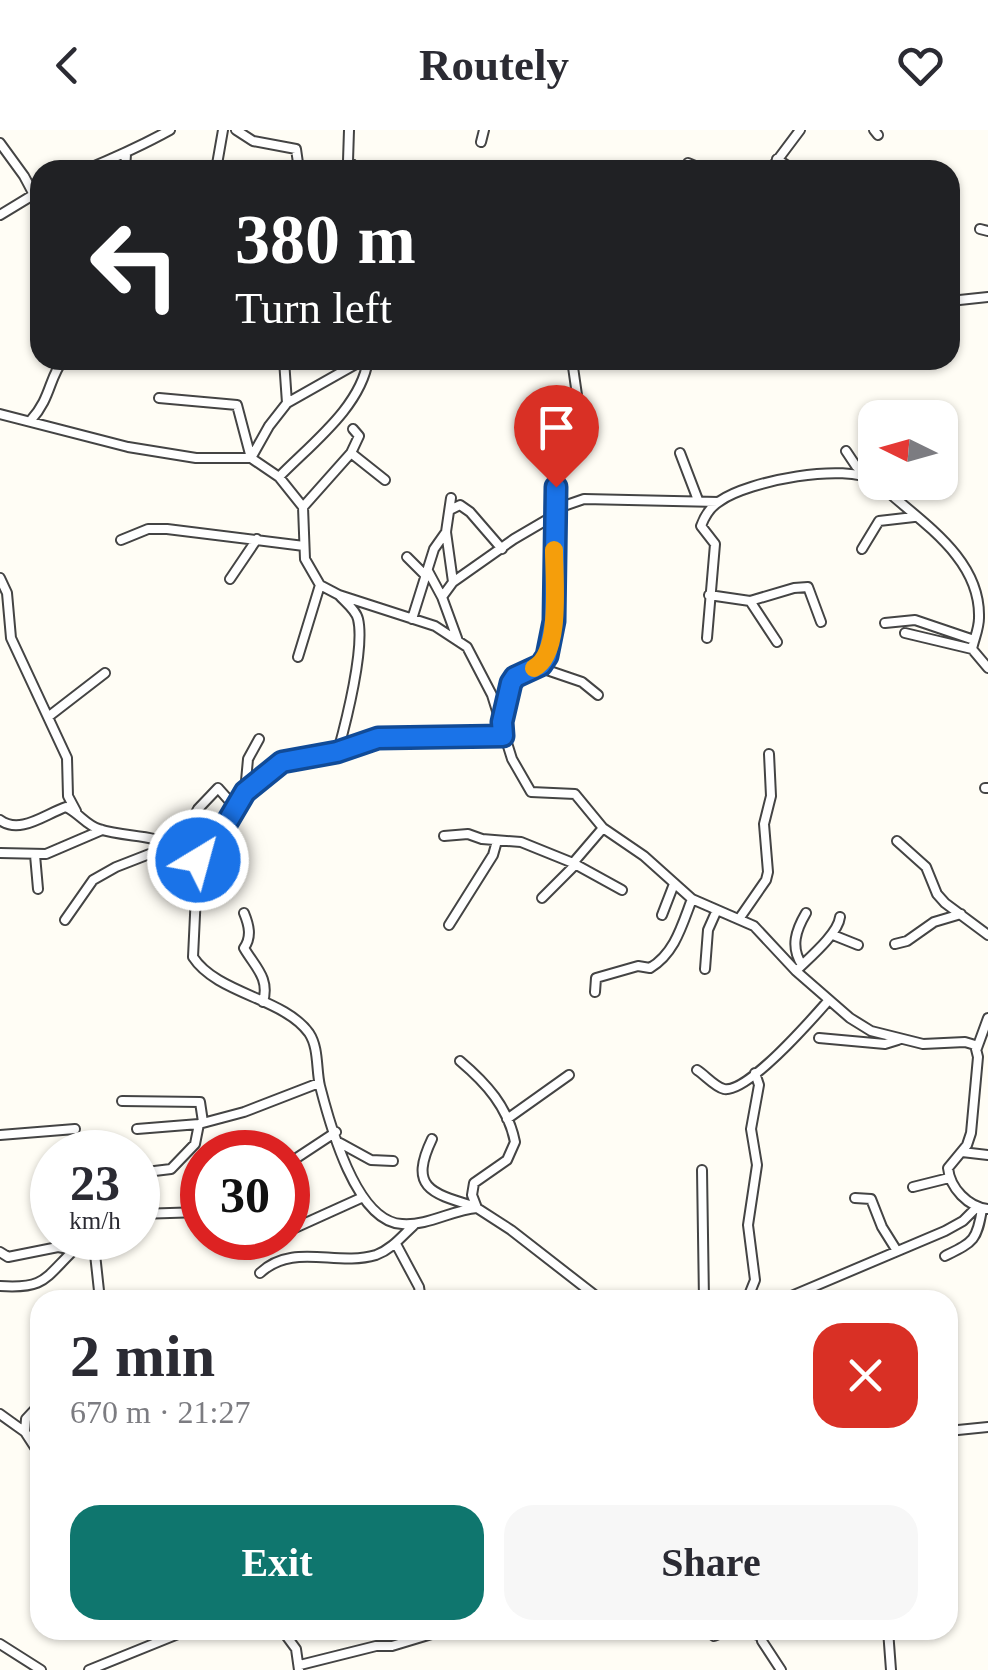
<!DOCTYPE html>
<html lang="en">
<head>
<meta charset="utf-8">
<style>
  :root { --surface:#fff; --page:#f7f7f7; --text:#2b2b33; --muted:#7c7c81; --accent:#0f766e }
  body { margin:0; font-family:Georgia,serif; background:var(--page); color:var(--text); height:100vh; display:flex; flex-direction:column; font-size:38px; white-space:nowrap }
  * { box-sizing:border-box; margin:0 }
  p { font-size:32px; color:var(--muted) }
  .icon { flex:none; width:55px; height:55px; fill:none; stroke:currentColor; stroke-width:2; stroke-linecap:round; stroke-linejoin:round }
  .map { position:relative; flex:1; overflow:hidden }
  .drawer { position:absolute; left:30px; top:1160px; width:928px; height:350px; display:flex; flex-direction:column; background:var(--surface); border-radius:30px; box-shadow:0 2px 8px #0004 }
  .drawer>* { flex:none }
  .top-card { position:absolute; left:30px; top:30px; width:930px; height:210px; border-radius:30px; box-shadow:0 2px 8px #0004; background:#202124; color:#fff; overflow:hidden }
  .needle { width:65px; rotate:275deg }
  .tools { position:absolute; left:858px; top:270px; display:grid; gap:20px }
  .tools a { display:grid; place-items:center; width:100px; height:100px; border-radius:20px; background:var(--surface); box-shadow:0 2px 8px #0004; font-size:50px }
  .speed { position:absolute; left:30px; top:1000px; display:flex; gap:20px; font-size:50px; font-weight:700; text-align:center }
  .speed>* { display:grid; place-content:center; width:130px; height:130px; border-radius:50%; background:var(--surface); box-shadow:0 2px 8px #0004; line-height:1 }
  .speed small { font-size:25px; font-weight:400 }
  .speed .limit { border:15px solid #d22; background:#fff; color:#111 }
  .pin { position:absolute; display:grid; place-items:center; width:85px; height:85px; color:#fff; margin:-102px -42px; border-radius:50% 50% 50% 0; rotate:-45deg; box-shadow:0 0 10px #0007 }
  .pin .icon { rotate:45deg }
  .me { position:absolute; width:110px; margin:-55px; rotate:37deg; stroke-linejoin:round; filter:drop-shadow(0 0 8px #0008) }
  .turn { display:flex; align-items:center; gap:35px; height:210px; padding:0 40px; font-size:45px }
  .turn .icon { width:130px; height:130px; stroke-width:2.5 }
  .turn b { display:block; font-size:70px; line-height:85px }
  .round { display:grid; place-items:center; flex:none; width:105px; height:105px; border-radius:30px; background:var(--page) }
  .headline { display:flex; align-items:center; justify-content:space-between; height:170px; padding:0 40px }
  h1 { font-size:60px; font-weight:600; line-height:75px }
  .cta { display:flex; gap:20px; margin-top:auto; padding:20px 40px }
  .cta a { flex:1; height:115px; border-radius:30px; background:var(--accent); color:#fff; font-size:40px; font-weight:600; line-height:115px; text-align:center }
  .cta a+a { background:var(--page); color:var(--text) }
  header { display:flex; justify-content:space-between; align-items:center; height:130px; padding:0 40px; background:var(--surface); font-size:45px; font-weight:600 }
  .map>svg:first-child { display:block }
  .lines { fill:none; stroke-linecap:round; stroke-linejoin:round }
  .minor-casing { stroke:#444; stroke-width:12 }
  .minor { stroke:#fff; stroke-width:8 }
  .route-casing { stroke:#114b97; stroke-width:25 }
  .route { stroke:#1a73e8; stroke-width:18 }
  .slow { stroke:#f59e0b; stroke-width:18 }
</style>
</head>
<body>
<header><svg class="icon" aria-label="back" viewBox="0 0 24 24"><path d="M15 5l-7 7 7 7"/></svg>Routely<svg class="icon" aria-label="heart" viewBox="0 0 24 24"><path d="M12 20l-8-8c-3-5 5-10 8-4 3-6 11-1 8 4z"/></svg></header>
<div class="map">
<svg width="988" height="1540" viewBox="0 0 988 1540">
  <rect width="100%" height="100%" fill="#fffdf5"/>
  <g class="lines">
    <!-- minor casing -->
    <g class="minor-casing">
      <path id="minor" d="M236,0L253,11L296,19L299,40
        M349,0L348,31L358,39
        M874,0L878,5
        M481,12L484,0
        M0,13L24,46L40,76
        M777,29L794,40
        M688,33L705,40
        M85,40C114,28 143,15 170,0
        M125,40L126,24
        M216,40L223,0
        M770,40L800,0
        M0,85L33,65
        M980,99L988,101
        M950,171L988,167
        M774,234L775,230
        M159,268L237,275L251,328
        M287,273L363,230
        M0,284L128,317L196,328H251L279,347L303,377L305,429L320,455L339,465L435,496L467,517L492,565L512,629L531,662L575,664L603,698L644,726L692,769L754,796L796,841L850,888L871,901L923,914L965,912L975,915L978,927L971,1003L967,1015L948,1038C950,1058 968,1077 988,1079
        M31,290C51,268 49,248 63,230
        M570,296L581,293L572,230
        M846,321L856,336L867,346
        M351,323L385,350
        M680,323L698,370
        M251,328L269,296L287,273L284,230
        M279,347C311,314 361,277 368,230
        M877,352C917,390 981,426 979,488C979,499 974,509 972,519L988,538
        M451,368L446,402L453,452L442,467L457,508
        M303,377L351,323L359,306L353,299
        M558,378L584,369L718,372
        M450,380L460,375L470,382L502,419
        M121,410L148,399H167L304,416
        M862,419L879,391L914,387
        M407,427L426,446
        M428,441L442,467
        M0,448L7,463L11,508L67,628L68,666L76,681
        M230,449L257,409
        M453,452L514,409L555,385
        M709,465L750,471L777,512
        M750,471L794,458L808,457L821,492
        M412,489L434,419L446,402
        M885,493L915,490L974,510
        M905,503L972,519
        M707,508L715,414L701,396C705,385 710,377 720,371C748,351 846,332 875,351
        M298,527L320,455
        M538,537L582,552L598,565
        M48,587L105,543
        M502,592C505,580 505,556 515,547C525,538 541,540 547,526C561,492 554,424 555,385L558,378L550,313
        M338,621C346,592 365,518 358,489C356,480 345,472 339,465
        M985,658H988
        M245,662L248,629L259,609
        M0,690C20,705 45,684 66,677C79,683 86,695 99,699C135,711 181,699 197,743L193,827C217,864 284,868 309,903C319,918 316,939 320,956C330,995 356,1092 402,1094C428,1096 452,1080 477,1078L511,1100L601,1170
        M603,698L573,733L622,760
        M444,706L468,704L482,709L521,712L573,733
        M897,711L926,737L937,764L945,773L988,805
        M179,714L198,679L218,658L234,676
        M0,723L46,724L102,700
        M35,725L38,759
        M194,734L212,718L224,695
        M542,768L575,735
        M244,783C249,795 252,807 244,818C255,837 270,848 263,872
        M662,785L674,754
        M739,789L766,750L768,742L764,694L771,666L769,624
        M65,790L93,750L116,737L224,695L245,662L282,633L337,622L378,608L411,605L503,606
        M449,795L493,725L497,711
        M833,805L858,815
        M895,814L907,811L934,792L961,784
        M802,835C790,817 796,800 806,783
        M705,839L708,800L716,782
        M796,841C809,828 838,804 840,787
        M595,862L596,848L638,836L650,838C675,823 682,795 692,769
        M819,908L885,914L898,910
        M977,918L988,888
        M460,931C486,953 508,977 515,1012L507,1030L474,1053L472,1065L477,1078
        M697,940C705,945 715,957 724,959C747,964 813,888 828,871
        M122,971L200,972L203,992
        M507,989L569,945
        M137,999L199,994L244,982L319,953
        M0,1005L75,999
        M432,1009C409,1057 430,1063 473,1076
        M340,1013L371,1030L393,1031
        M962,1022L988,1025
        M292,1031L336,1002
        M702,1040L704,1170
        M138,1043L171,1039L195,1014L199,994
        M913,1057L949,1048
        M855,1068L871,1069L882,1097L897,1121
        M138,1084L202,1082
        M288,1101L361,1068
        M252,1108L267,1112L275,1108
        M396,1114L419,1157L421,1170
        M58,1117L77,1108
        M0,1122L8,1127L58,1117L95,1124L100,1170
        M945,1126C973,1112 977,1111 982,1079
        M260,1143C293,1112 336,1137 376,1125C392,1119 402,1106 414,1095
        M0,1156C45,1159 44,1149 75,1119
        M747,1170L755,1150L748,1095L757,1035L751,999L759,955L755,943
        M782,1170L945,1101L963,1091L976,1078
        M0,1284L25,1302L40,1325
        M948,1301L988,1297
        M25,1302L26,1289L40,1274
        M282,1500L296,1519L299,1540
        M575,1500V1502
        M743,1500L761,1506
        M766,1500L761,1506L762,1511L781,1540
        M888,1500L891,1540
        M714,1506L729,1500
        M0,1514L41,1540
        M300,1535L376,1516H392L445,1500
        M89,1540L188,1500"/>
    </g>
    <!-- minor -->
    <use href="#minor" class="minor"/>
  </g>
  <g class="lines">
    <!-- route casing -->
    <g class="route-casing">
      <path id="route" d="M198,730L212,718L245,662L282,632L337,622L378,608L503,606L502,592L511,553L515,547L541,535L547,526L554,491L556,357"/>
    </g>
    <!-- route -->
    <use href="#route" class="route"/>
    <!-- slow -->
    <path class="slow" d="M534,538C562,524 554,449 554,420"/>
  </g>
</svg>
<div class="tools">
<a><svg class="needle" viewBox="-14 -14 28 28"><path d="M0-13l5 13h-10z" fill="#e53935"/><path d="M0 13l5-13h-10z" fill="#7c7c81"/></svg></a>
</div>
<div class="speed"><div>23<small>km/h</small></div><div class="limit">30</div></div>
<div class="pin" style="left:556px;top:357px;background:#d93025"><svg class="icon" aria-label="arrive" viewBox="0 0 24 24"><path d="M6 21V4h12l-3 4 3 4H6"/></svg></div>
<svg class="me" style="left:198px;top:730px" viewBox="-20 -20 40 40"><circle r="17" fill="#1a73e8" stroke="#fff" stroke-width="3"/><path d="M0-11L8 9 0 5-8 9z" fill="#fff"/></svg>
<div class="top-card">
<div class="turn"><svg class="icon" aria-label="left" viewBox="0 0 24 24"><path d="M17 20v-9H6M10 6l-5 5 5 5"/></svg><div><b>380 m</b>Turn left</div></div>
</div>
<section class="drawer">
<div class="headline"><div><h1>2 min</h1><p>670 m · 21:27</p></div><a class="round" style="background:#d93025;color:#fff"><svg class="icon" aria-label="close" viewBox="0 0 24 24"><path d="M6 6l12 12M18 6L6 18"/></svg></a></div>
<div class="cta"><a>Exit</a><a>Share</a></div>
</section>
</div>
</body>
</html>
